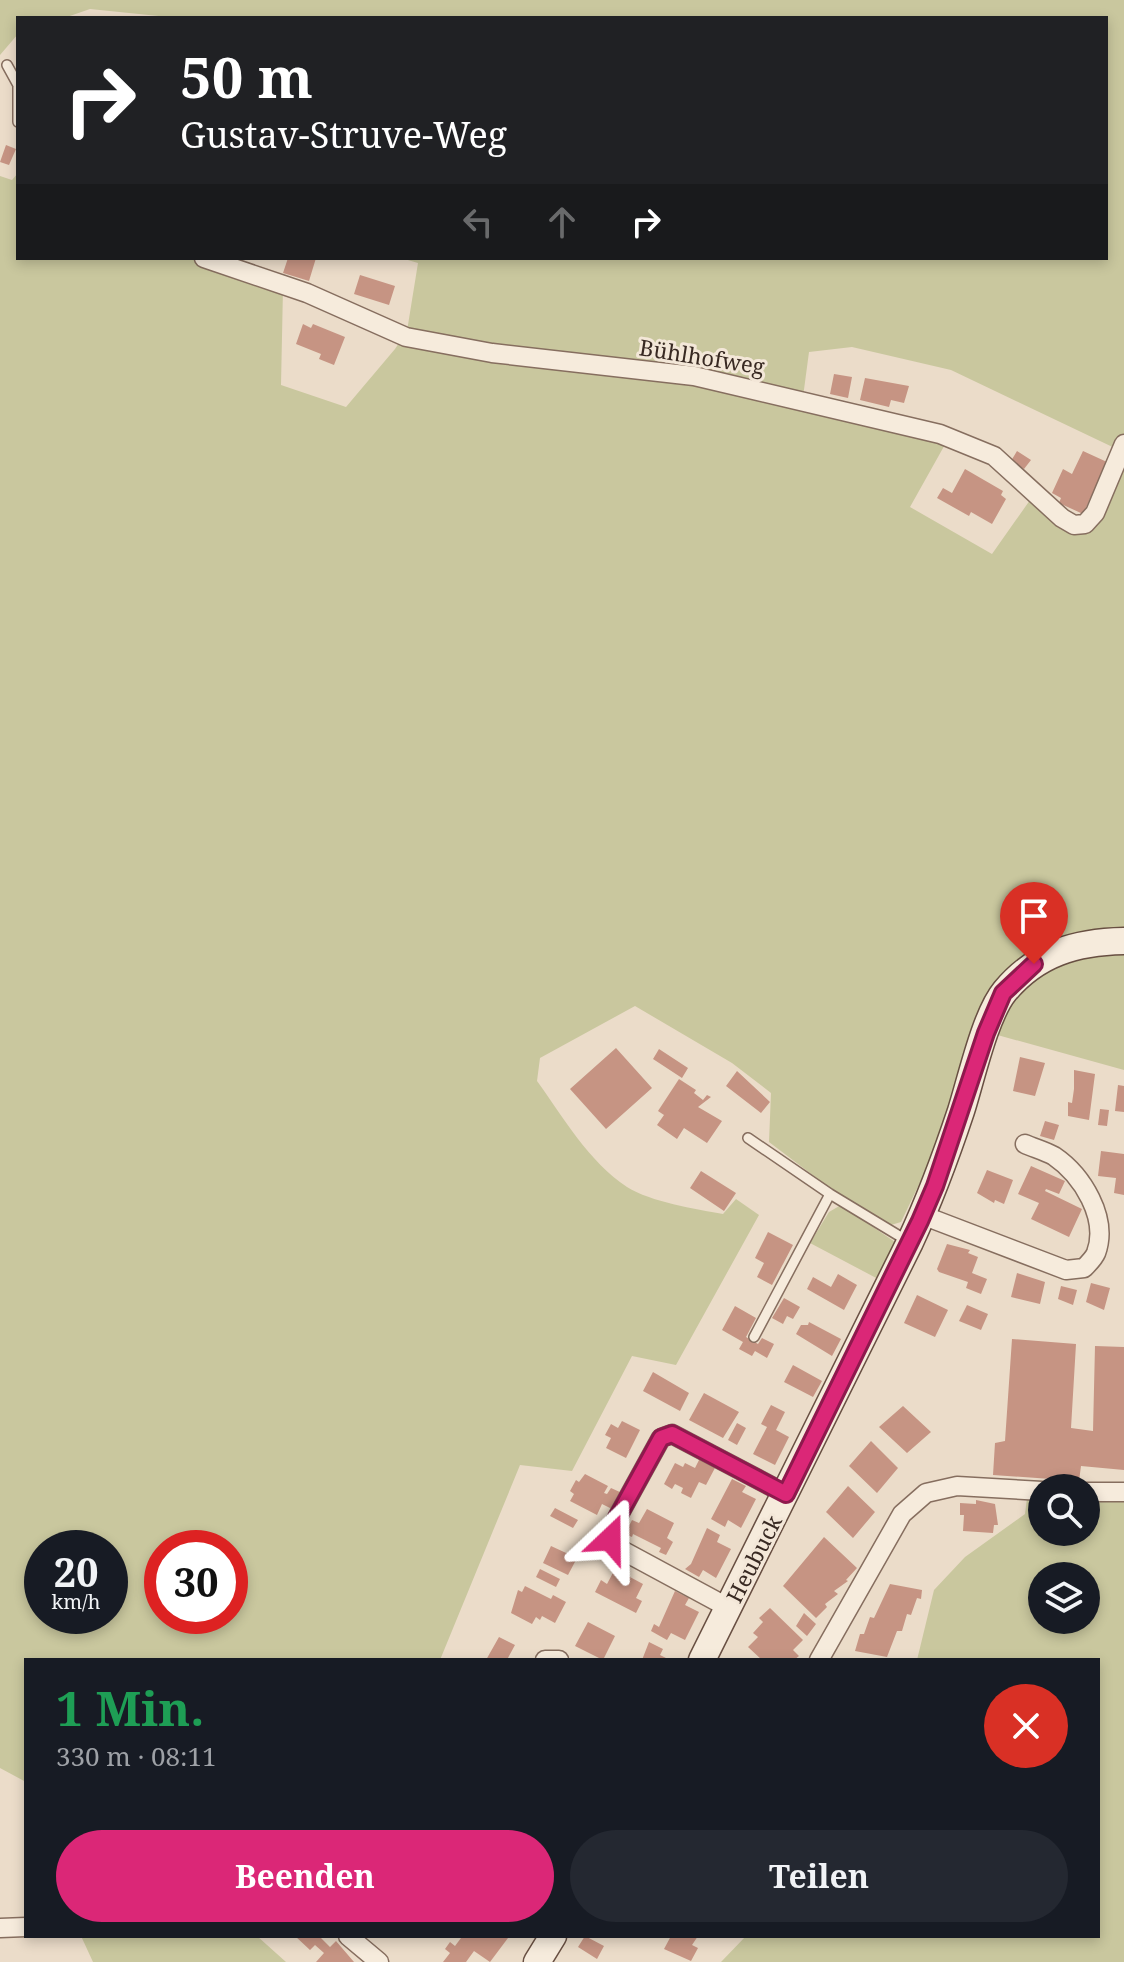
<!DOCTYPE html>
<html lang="de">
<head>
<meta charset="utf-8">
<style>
  :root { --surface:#171b24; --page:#242831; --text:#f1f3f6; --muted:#9ea1a6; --accent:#db2777 }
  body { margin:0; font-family:"Noto Serif",serif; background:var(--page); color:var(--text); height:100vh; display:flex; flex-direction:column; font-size:30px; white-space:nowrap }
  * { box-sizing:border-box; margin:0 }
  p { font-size:26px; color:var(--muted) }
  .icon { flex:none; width:44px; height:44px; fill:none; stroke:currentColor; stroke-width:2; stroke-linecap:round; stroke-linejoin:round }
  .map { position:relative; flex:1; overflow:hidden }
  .drawer { position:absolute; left:24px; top:1658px; width:1076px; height:280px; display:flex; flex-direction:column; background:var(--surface); border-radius:0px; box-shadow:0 4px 12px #0003 }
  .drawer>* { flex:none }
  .guide { position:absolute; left:16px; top:16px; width:1092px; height:244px; border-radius:0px; box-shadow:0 4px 12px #0003; background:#202124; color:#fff; overflow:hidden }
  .buttons { position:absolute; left:1028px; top:1474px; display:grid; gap:16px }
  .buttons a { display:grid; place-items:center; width:72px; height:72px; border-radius:50%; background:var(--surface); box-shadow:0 4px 12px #0003; font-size:40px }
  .speed { position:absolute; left:24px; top:1530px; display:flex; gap:16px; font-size:40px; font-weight:700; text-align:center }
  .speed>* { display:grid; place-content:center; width:104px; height:104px; border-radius:50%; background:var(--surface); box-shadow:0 4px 12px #0003; line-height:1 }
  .speed small { font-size:20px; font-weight:400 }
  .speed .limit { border:12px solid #d22; background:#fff; color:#111 }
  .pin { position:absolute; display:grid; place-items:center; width:68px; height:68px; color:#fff; margin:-82px -34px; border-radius:50% 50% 50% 0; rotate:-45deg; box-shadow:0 0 8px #0007 }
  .pin .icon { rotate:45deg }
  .me { position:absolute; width:88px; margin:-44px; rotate:23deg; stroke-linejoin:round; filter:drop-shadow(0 0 6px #0008) }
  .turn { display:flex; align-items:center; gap:28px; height:168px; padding:0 32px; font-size:36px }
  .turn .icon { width:104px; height:104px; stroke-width:2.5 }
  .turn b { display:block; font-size:56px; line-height:68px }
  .lanes { display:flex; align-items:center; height:76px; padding:0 32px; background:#0003; justify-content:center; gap:40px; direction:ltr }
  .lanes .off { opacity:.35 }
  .round { display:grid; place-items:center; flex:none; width:84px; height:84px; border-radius:42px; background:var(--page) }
  .head { display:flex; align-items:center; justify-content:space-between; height:136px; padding:0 32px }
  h1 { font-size:48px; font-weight:700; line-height:60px; color:#1e9e55 }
  .cta { display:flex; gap:16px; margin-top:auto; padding:16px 32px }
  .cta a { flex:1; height:92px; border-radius:48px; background:var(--accent); color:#fff; font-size:32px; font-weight:700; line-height:92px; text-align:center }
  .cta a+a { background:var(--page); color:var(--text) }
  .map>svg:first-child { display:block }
  .green { fill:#c9c79e; fill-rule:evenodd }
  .building { fill:#c69483 }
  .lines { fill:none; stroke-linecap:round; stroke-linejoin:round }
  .lane-casing { stroke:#866e5f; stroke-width:12 }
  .street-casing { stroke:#866e5f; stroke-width:21 }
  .secondary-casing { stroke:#684f42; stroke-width:29 }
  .lane { stroke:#f6ebdc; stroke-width:9 }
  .street { stroke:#f6ebdc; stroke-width:18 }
  .secondary { stroke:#f6ebdc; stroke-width:26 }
  .route-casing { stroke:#8e194d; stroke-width:20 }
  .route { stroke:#db2777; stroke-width:14 }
  .labels { text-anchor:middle; stroke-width:6; stroke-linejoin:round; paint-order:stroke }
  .street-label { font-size:22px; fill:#382922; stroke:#f3e7d8 }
</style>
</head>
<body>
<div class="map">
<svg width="1124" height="1962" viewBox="0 0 1124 1962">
  <rect width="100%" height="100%" fill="#ebdcc9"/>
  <!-- green -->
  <path class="green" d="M0,0H1124V1070L976,1029L947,1126L901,1222L891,1225L831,1189L769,1142L771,1093L732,1063L635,1006L540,1058L537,1081C563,1117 589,1162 627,1187C651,1202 695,1209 723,1214L736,1199L759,1215L676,1365L632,1356L572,1471L520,1465L440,1660H26V1782L0,1768V176L12,180L18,173V258H218L283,288L281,385L346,407L395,349L407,331L418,263L401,258H1106V18H178L90,9L64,18H18V34L0,55ZM852,347L951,370L1121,451L1085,524L1035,493L992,554L910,507L952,432L803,397L809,352ZM42,1548H110V1616H42ZM162,1548H230V1616H162Z
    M841,1205L895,1242L880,1280L810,1243L829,1212Z
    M1124,1492V1962H721L746,1936H1098V1660H917L934,1590L965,1557L1025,1514L1027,1498L1042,1497V1532H1086V1495ZM1042,1576H1086V1620H1042Z
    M81,1936H257L286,1962H93Z"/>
  <!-- building -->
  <path class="building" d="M6,145L16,149L9,165L0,162Z
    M288,258H316L309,281L283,273Z
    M360,275L395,286L389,305L354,294Z
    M303,324L311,328L313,324L345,337L334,365L319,359L321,354L296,344Z
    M834,374L852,377L848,398L830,394Z
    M865,378L909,386L904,403L891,400L889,407L860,400Z
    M1017,451L1031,460L1024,469L1011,461Z
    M1083,451L1107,462L1083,514L1059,503L1061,498L1052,493L1063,469L1072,474Z
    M965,469L1003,491L1001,495L1006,499L992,524L971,512L969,516L937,498L943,488L952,493Z
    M616,1048L652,1088L606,1129L570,1089Z
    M659,1049L688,1068L682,1078L653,1059Z
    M1020,1057L1045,1063L1035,1096L1013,1091Z
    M1074,1070L1095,1074L1089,1120L1068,1116V1102L1072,1103L1074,1089Z
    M737,1071L770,1102L761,1113L726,1086Z
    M679,1079L696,1090L694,1093L703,1100L707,1095L711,1097L698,1107L722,1121L707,1143L684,1128L677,1139L657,1125L664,1115L658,1111Z
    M1118,1085L1124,1086V1112L1115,1111Z
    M1100,1109L1109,1110L1107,1126L1098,1125Z
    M1045,1121L1059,1125L1054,1140L1040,1136Z
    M1101,1151L1124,1154V1195L1114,1193L1116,1178L1098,1176Z
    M1031,1166L1065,1181L1059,1194L1046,1189L1045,1191L1082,1209L1069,1237L1031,1219L1039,1203L1018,1194Z
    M987,1170L1013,1180L1004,1204L995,1200L994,1203L977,1193Z
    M701,1171L736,1193L724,1211L690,1188Z
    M768,1232L793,1245L772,1285L757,1277L764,1263L755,1258Z
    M947,1244L970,1250L968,1253L978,1257L972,1273L987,1279L981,1294L966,1288L968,1282L939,1272L937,1269Z
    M1017,1273L1045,1282L1040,1304L1011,1297Z
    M838,1274L857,1285L844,1310L807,1289L813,1277L831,1287Z
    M1091,1283L1110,1288L1104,1310L1086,1302Z
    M1061,1286L1077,1290L1073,1305L1058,1299Z
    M917,1295L948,1310L935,1337L904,1323Z
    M784,1298L800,1307L793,1319L787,1316L783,1324L772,1318Z
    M967,1305L988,1314L981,1330L959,1321Z
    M735,1306L756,1318L746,1337L758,1344L762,1338L774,1344L767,1358L755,1351L752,1356L739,1349L743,1342L722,1330Z
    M809,1322L841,1339L832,1356L796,1334L801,1325H808Z
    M1012,1339L1076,1344L1071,1428L1093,1431L1095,1346L1124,1347V1470L1081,1466L1079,1481L993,1475L995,1443L1005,1441Z
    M793,1365L822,1381L813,1397L784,1382Z
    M653,1372L689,1393L680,1411L643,1391Z
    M704,1393L739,1412L723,1438L689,1420Z
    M771,1405L785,1412L776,1430L789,1437L775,1465L753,1454L767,1427L761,1424Z
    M903,1406L931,1432L907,1453L879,1427Z
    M622,1421L640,1430L626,1458L606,1448L611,1438L605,1435L611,1424L618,1428Z
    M737,1423L746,1428L737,1445L728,1440Z
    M871,1441L898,1468L877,1493L849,1466Z
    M700,1458L716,1466L706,1485L699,1482L691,1498L681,1493L683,1488L675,1484L672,1489L664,1484L675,1463L683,1467L685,1463L695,1468Z
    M585,1474L608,1486L604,1493L607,1494L611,1488L622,1493L614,1510L602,1504L597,1515L570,1501L574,1494L570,1491L576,1480L579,1482Z
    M732,1479L746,1486L742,1492L756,1499L741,1528L728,1520L725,1527L711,1519Z
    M848,1486L875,1512L853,1538L826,1512Z
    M976,1500L995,1504L998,1525H994L993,1533L963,1531L964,1515H960V1503L976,1504Z
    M555,1508L578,1520L573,1528L550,1516Z
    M647,1509L674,1523L667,1538L673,1542L666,1555L659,1552L661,1548L633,1534L632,1537L625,1534L632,1520L639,1523Z
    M707,1528L720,1535L717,1542L731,1549L716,1578L703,1570L699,1577L685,1569L691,1564Z
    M824,1537L857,1568L846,1580L848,1581L834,1591L838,1594L825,1604L827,1607L816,1618L783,1586Z
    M551,1546L577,1558L568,1575L543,1563Z
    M540,1569L560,1579L556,1587L536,1577Z
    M615,1569L643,1584L636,1598L642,1601L636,1613L595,1592L601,1580L607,1584Z
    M890,1584L922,1590L921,1599L917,1598L911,1615L907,1614L902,1631H897L887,1657L855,1651L860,1634H864L870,1617L874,1618Z
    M525,1586L551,1599L553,1595L566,1602L555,1623L542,1616L540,1620L536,1617L532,1624L511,1613L518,1590L522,1592Z
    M675,1591L689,1598L685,1605L699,1612L685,1640L671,1633L667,1640L651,1631L654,1624L659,1627Z
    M770,1608L803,1640L793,1650L799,1656L794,1660H762L748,1647L758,1637L753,1633L763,1622L759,1618Z
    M804,1613L816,1624L807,1636L796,1626Z
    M588,1622L615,1636L603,1660L575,1646Z
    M499,1637L515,1645L509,1656L507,1660H486Z
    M649,1642L663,1649L660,1655L670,1660H642Z
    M295,1936H323L321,1938L330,1947L336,1941L354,1962H316L324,1953L315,1945L310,1950Z
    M458,1936H506L508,1938L490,1962L474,1951L466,1962H443L450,1953L445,1949L450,1942L455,1946L461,1938Z
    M585,1936L604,1946L597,1959L578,1947Z
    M671,1936H698L692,1945L698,1948L691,1961L664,1949Z"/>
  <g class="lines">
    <!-- lane casing -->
    <g class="lane-casing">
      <path id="lane" d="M7,65L18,85
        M18,87V122
        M748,1138L830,1194L906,1240
        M754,1337L830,1194"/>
    </g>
    <!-- street casing -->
    <g class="street-casing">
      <path id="street" d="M204,258L307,293L406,337L492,353L694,376L940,434L994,456L1062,518L1074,525L1085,524L1095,513L1124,444
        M922,1215L1066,1270L1084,1268C1088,1264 1094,1258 1096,1253C1109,1218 1082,1175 1054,1156C1045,1151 1034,1148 1025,1144
        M1086,1492H1124
        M729,1608L616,1547L610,1539L611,1529L661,1438L672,1434L786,1494
        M545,1660H559
        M819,1660L902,1514L926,1493L957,1486L1042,1491
        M0,1928L26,1927
        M348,1936L379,1962"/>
    </g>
    <!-- secondary casing -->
    <g class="secondary-casing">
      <path id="secondary" d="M702,1660L910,1242C930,1199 946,1156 961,1111C971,1080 985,1015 1005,991C1037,953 1076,942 1124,941
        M537,1962L553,1936"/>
    </g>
    <!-- lane -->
    <use href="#lane" class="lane"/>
    <!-- street -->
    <use href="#street" class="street"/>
    <!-- secondary -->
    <use href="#secondary" class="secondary"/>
  </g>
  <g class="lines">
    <!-- route casing -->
    <g class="route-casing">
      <path id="route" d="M610,1539L611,1529L661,1438L672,1434L786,1494L920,1221L935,1186L986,1033L1003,993L1034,964"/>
    </g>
    <!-- route -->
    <use href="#route" class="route"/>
  </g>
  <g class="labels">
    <!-- street labels -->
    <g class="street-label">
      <text transform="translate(702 357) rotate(9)" y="8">Bühlhofweg</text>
      <text transform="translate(754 1559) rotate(-63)" y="8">Heubuck</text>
    </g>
  </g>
</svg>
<div class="buttons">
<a><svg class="icon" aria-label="search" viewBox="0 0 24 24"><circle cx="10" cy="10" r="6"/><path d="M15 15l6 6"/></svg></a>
<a><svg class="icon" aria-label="layers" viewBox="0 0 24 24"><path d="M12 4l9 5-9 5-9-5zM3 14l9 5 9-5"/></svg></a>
</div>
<div class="speed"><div>20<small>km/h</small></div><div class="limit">30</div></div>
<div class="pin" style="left:1034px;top:964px;background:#d93025"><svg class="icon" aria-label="arrive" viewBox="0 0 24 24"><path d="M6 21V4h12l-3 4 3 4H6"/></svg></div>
<svg class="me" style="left:610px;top:1539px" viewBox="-20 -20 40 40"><path d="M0-17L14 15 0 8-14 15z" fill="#db2777" stroke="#fff" stroke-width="4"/></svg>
<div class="guide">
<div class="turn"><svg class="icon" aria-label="right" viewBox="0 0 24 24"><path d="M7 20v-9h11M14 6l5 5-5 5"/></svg><div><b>50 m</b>Gustav-Struve-Weg</div></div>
<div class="lanes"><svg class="icon off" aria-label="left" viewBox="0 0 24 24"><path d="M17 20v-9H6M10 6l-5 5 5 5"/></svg><svg class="icon off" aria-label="ahead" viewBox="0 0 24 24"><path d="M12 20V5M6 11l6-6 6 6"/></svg><svg class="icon" aria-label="right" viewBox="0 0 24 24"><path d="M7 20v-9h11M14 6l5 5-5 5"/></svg></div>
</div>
<section class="drawer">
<div class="head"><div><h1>1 Min.</h1><p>330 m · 08:11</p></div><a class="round" style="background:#d93025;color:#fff"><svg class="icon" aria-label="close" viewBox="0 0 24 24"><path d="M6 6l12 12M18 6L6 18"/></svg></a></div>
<div class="cta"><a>Beenden</a><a>Teilen</a></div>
</section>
</div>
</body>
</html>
